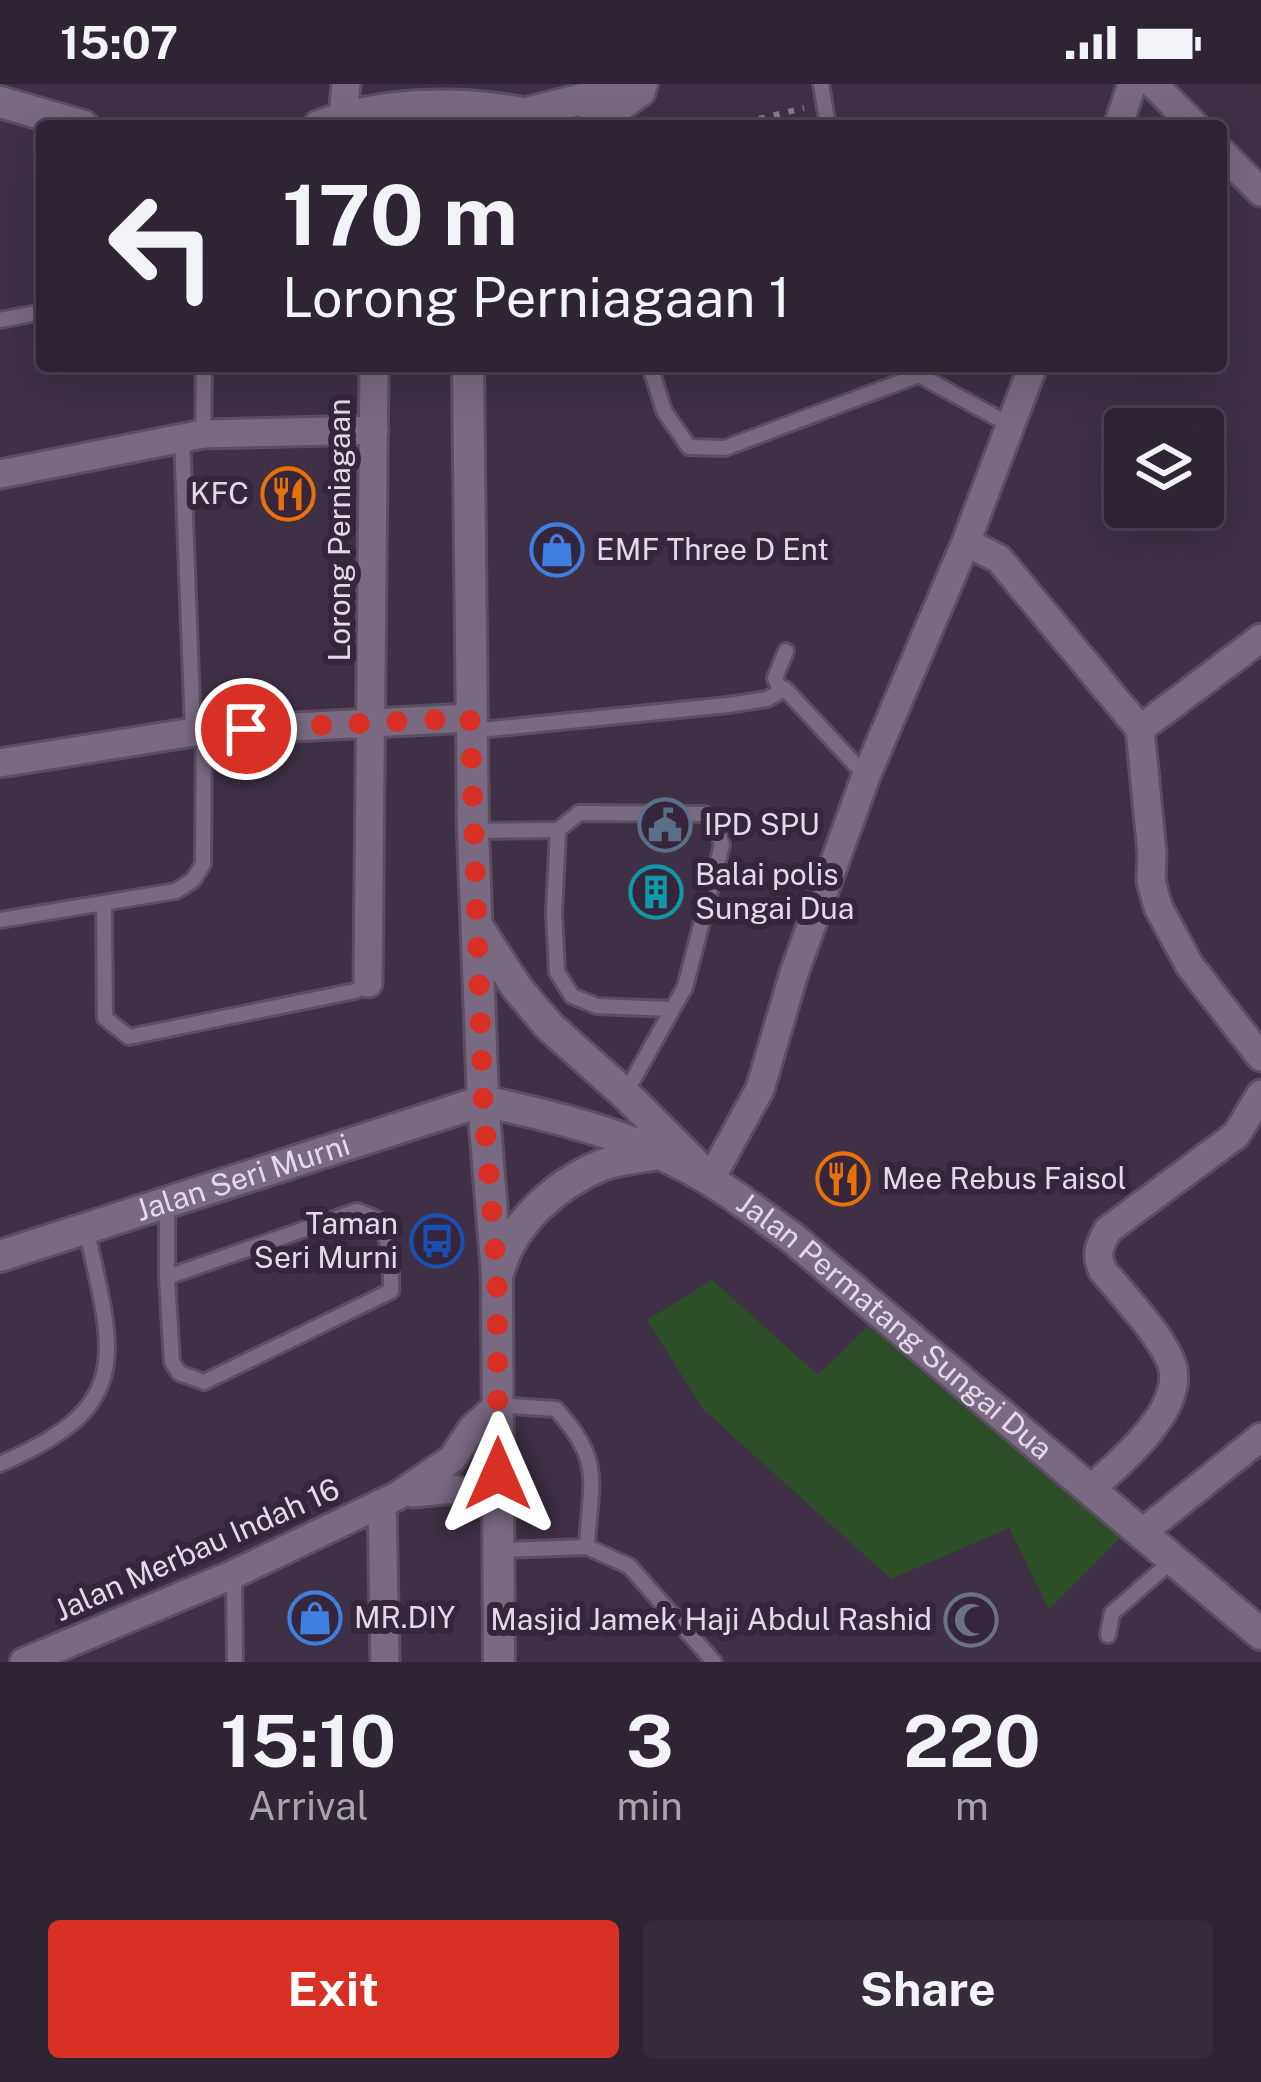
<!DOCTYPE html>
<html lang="en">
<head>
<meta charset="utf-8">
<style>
  :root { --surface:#2f2434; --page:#372c3c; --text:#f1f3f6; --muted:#a7a4ac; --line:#4a414f; --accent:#d93025 }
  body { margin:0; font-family:"Public Sans",sans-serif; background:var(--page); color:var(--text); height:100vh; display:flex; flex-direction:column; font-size:45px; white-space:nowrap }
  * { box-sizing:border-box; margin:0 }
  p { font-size:39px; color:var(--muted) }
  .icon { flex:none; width:66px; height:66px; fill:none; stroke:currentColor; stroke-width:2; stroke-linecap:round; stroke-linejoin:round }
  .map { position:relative; height:1578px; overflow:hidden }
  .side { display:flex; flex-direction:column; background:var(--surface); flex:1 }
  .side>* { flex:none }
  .guide { position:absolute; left:36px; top:36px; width:1191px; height:252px; border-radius:12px; box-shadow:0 12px 48px #0002,0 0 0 3px var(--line); background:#2f2434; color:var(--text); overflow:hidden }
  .controls { position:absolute; left:1104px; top:324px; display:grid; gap:24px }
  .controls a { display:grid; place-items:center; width:120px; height:120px; border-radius:12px; background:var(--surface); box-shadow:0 12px 48px #0002,0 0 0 3px var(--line); font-size:60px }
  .pin { position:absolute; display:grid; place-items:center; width:102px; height:102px; color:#fff; margin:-51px; border:6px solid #fff; border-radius:50%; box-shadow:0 3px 12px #0007 }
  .me { position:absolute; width:132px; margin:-66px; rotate:0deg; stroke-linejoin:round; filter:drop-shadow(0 0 9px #0008) }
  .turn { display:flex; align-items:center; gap:42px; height:252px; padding:0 48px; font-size:54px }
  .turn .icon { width:156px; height:156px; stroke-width:2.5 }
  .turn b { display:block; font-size:84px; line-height:102px }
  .eta { display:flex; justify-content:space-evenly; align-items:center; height:204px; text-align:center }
  .eta b { font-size:72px; font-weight:700; line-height:84px }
  .button { display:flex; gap:24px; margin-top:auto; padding:24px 48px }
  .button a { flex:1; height:138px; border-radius:12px; background:var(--accent); color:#fff; font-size:48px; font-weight:700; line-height:138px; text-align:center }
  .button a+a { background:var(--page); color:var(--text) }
  .status { display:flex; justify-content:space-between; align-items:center; height:84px; padding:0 60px; background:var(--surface); direction:ltr }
  .status svg { height:33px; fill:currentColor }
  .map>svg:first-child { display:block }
  .green { fill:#2c4f28 }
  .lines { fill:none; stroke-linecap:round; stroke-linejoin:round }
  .lane-casing { stroke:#5b4e60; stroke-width:20 }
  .street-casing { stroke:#5b4e60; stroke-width:33 }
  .secondary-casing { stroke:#5b4e60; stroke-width:36 }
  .path { stroke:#877b8c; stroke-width:6; stroke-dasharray:6 9; stroke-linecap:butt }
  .lane { stroke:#796981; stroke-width:14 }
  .street { stroke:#796981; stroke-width:27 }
  .secondary { stroke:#796981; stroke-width:30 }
  .route { stroke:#d93025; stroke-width:21; stroke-dasharray:0 37.8 }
  .labels { text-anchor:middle; stroke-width:12; stroke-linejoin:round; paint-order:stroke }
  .poi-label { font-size:30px; fill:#e3dae7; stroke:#35263b; text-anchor:start }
  .street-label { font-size:30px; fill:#e3dae7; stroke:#35263b }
</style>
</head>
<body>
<div class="status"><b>15:07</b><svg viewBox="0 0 49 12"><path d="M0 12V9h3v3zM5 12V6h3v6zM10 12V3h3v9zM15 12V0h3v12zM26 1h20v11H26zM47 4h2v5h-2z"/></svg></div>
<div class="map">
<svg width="1261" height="1578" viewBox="0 0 1261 1578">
  <rect width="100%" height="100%" fill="#3f3045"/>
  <!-- green -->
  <path class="green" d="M712,1196L818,1291L868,1242L1120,1454L1049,1525L1009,1444L891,1495L703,1325L647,1236Z"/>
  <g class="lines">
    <!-- lane casing -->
    <g class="lane-casing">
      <path id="lane" d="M821,0L828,42
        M0,236L42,228
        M650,282L664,327L689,363L725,364L919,291L915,282
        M919,291L1010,341
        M203,350L204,282
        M182,354L193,648
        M780,605L775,594L786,567
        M470,647L728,621L767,615L785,605L866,692
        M558,746L554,829L557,888L572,912L597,922L671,925
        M473,747L558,746L579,729L704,730L716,742L722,761L685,903L625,1010
        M104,821L105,934L129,953L355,907L368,899
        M0,836L176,807L193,796L203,780L204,647
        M167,1121V1193L357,1127L380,1136L391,1168V1207L204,1298L179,1289L172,1278L167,1193
        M498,1321L556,1325C604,1378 590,1397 587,1463
        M0,1380C136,1322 114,1271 86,1144
        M498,1466L587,1463L629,1482L714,1578
        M234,1490L235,1578
        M1108,1551L1112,1529L1173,1476"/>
    </g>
    <!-- street casing -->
    <g class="street-casing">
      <path id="street" d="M1153,0L1195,42
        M343,33L346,0
        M1118,42L1132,0
        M1221,68L1261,108
        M0,390L203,350L374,346
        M966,458L999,475L1140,645L1152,770L1151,797L1158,823L1190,882L1261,973
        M1140,645L1261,554
        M0,679L193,648L470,634
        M368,899L374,282
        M710,1096L760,1005L794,889L866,692L966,458L1033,282
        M1092,1404C1120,1378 1181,1329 1173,1285C1167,1257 1122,1210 1103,1187C1095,1170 1099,1162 1108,1146L1236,1051L1261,1010
        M413,1409L453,1405L498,1424
        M382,1419L385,1578
        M1143,1448L1261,1353
        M24,1578L234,1490L397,1412L452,1375L472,1345L498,1321"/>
    </g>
    <!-- secondary casing -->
    <g class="secondary-casing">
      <g id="secondary">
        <path d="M0,18L83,42"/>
        <path d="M503,35L642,0"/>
        <path d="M319,42C379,19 455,17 517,28"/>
        <path d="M591,42L640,7"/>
        <path d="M468,282L473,747L483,1017L497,1191L499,1578"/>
        <path d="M477,842L517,904L549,942L625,1010L695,1080"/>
        <path id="s1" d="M483,1017C562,1034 643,1054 713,1098C739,1114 765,1134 790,1152L1261,1550"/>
        <path id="s2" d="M0,1172L483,1017"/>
        <path d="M499,1186C513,1138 556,1100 602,1081C619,1075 641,1073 658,1070"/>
      </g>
    </g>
    <!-- path -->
    <path class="path" d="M730,42L804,24"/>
    <!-- lane -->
    <use href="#lane" class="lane"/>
    <!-- street -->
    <use href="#street" class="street"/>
    <!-- secondary -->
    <use href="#secondary" class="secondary"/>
  </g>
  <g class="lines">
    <!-- route -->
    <path class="route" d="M246,645L470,634L483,1017L497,1191L498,1390"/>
  </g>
  <!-- icons -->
  <defs>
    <g id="restaurant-ring" transform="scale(2.7)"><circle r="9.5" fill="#35263b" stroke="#e8710a" stroke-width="1.5"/><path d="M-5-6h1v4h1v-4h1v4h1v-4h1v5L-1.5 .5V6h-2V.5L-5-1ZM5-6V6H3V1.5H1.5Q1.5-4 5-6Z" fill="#e8710a"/></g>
    <g id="shop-ring" transform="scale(2.7)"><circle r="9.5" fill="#35263b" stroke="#3f7fe0" stroke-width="1.5"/><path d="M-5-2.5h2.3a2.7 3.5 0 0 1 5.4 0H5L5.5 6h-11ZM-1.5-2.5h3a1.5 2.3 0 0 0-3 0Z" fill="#3f7fe0"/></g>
    <g id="civic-ring" transform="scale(2.7)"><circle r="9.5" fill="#35263b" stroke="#5c6f8a" stroke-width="1.5"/><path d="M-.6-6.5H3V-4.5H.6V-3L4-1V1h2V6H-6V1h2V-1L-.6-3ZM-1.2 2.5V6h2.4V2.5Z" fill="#5c6f8a"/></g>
    <g id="building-ring" transform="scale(2.7)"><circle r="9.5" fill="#35263b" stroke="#0f9aa8" stroke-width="1.5"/><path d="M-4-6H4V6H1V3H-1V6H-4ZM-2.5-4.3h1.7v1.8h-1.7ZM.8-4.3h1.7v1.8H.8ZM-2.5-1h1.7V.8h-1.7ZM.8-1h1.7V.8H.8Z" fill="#0f9aa8"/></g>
    <g id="bus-ring" transform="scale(2.7)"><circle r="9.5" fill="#35263b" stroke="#1a4fb4" stroke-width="1.5"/><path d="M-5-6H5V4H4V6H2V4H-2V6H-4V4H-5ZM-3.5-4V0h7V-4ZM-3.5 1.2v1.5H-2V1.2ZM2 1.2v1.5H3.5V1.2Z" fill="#1a4fb4"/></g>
    <g id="mosque-ring" transform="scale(2.7)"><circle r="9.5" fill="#35263b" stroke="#6b7280" stroke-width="1.5"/><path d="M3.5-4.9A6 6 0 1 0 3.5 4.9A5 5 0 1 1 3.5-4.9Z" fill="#6b7280"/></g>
  </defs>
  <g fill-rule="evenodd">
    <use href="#restaurant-ring" x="288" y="410"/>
    <use href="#shop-ring" x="557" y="466"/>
    <use href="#civic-ring" x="665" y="741"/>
    <use href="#building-ring" x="656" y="808"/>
    <use href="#restaurant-ring" x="843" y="1095"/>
    <use href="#bus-ring" x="437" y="1157"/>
    <use href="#shop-ring" x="315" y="1534"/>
    <use href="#mosque-ring" x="971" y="1536"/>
  </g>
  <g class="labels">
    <!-- poi labels -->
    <g class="poi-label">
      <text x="249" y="420" text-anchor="end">KFC</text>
      <text x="596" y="476">EMF Three D Ent</text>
      <text x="704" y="751">IPD SPU</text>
      <text x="695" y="801">Balai polis<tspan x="695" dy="34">Sungai Dua</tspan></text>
      <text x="882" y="1105">Mee Rebus Faisol</text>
      <text x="398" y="1150" text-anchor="end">Taman<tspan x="398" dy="34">Seri Murni</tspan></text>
      <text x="354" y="1544">MR.DIY</text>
      <text x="932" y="1546" text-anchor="end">Masjid Jamek Haji Abdul Rashid</text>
    </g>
    <!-- street labels -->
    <g class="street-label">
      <text transform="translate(340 446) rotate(-90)" y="10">Lorong Perniagaan</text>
      <text dy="10" stroke="none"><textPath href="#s2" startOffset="255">Jalan Seri Murni</textPath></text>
      <text dy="10" stroke="none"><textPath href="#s1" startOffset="477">Jalan Permatang Sungai Dua</textPath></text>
      <text transform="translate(197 1466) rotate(-24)" y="10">Jalan Merbau Indah 16</text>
    </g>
  </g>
</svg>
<div class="controls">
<a><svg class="icon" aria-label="layers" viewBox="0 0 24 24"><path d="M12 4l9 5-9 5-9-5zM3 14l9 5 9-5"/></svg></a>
</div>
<div class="pin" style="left:246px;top:645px;background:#d93025"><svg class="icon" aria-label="arrive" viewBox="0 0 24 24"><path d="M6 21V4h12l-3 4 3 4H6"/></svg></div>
<svg class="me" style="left:498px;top:1390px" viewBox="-20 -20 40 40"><path d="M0-17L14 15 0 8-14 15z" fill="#d93025" stroke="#fff" stroke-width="4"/></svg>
<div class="guide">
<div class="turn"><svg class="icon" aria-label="left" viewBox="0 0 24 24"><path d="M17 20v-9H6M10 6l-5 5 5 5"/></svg><div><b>170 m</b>Lorong Perniagaan 1</div></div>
</div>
</div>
<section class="side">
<div class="eta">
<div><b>15:10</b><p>Arrival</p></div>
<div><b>3</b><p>min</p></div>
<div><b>220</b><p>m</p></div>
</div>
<div class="button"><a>Exit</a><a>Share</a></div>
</section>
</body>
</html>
